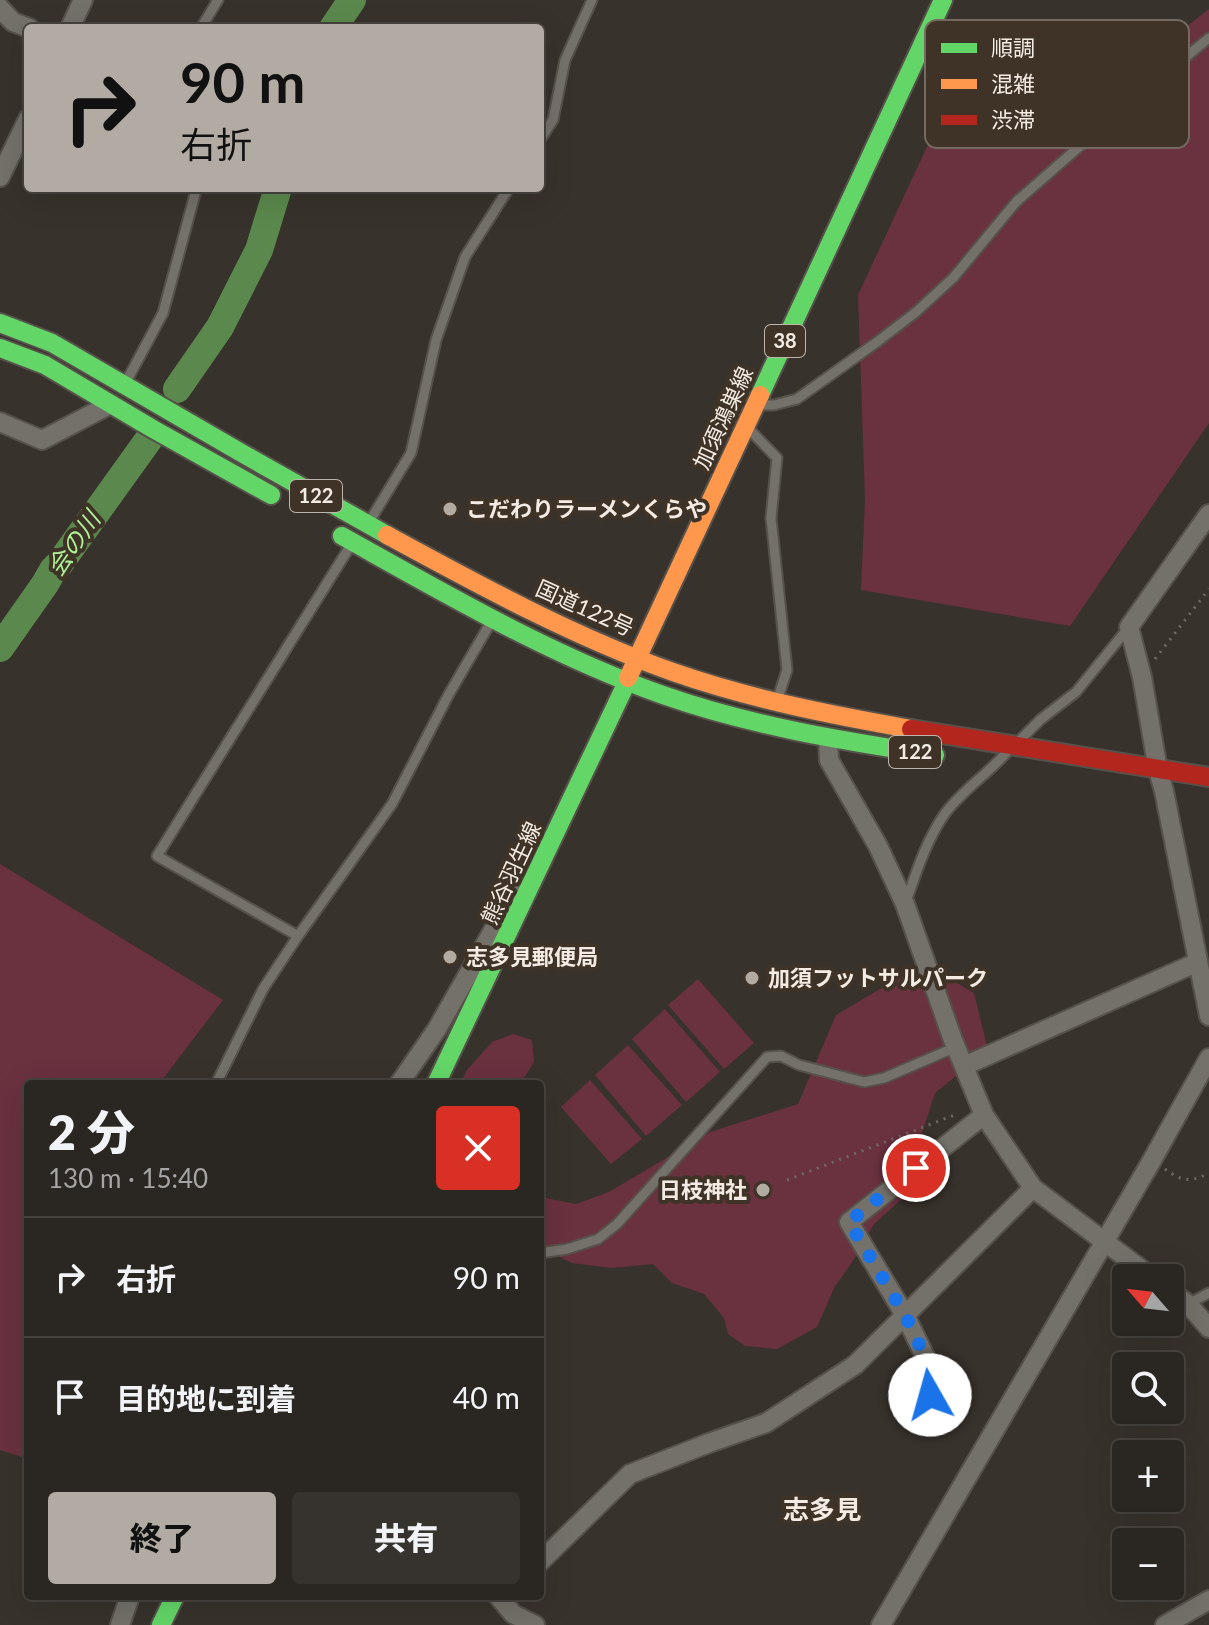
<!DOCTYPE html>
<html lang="ja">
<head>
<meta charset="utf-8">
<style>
  :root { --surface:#2a2621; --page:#36322e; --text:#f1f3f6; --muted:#a5a5a5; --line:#46433f; --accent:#b2aba4 }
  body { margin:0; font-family:Lato,"Noto Sans JP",sans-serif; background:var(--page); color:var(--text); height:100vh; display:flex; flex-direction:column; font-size:30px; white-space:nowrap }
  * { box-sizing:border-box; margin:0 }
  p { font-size:26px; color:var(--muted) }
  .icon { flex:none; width:44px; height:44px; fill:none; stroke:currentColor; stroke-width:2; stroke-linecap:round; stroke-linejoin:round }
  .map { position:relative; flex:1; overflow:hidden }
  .side { position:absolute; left:24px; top:1080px; width:520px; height:520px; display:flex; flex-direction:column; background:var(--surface); border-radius:8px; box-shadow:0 8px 32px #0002,0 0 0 2px var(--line) }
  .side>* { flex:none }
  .top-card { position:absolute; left:24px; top:24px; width:520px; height:168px; border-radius:8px; box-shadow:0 8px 32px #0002,0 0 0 2px var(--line); background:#b2aba4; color:#111; overflow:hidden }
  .needle { width:52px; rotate:298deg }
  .fabs { position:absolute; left:1112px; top:1264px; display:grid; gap:16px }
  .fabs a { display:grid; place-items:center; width:72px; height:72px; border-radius:8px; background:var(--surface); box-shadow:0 8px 32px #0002,0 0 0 2px var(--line); font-size:40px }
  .pin { position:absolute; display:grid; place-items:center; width:68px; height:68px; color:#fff; margin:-34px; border:4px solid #fff; border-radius:50%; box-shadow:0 2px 8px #0007 }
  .me { position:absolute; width:88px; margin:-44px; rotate:353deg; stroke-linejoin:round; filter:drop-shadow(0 0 6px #0008) }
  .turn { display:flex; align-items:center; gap:28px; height:168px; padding:0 24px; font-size:36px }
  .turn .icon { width:104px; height:104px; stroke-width:2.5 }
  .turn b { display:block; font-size:56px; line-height:68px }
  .round { display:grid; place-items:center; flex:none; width:84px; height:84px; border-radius:8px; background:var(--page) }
  .head { display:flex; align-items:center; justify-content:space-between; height:136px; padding:0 24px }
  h1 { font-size:48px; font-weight:800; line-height:60px }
  .button { display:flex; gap:16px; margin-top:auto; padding:16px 24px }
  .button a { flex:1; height:92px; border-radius:8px; background:var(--accent); color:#111; font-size:32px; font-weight:800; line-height:92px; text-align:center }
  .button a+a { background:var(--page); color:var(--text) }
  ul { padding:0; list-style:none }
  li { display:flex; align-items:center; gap:24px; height:120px; padding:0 24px; border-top:2px solid var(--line) }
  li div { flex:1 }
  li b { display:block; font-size:30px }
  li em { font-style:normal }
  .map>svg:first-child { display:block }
  .green { fill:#6a313f }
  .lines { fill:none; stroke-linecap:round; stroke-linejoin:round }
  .river { stroke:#5b894d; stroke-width:28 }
  .lane-casing { stroke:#56514a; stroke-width:13 }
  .street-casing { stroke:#56514a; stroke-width:22 }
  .fast-casing { stroke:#56514a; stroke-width:22 }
  .slow-casing { stroke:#56514a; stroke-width:22 }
  .jam-casing { stroke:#56514a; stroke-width:22 }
  .path { stroke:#6e6a65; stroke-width:3; stroke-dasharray:2 6; stroke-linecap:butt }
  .lane { stroke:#74706a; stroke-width:9 }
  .street { stroke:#74706a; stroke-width:18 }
  .fast { stroke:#63d668; stroke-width:18 }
  .slow { stroke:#ff974d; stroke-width:18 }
  .jam { stroke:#b3261e; stroke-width:18 }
  .route { stroke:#1a73e8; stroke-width:14; stroke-dasharray:0 25.2 }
  .poi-dot { fill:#b2aba4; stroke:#3e3326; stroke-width:3 }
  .labels { text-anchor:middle; stroke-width:8; stroke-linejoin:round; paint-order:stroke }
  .shield { fill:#3e3326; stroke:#bdb4ab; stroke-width:2 }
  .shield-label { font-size:20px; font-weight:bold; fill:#f4ece4 }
  .street-label { font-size:22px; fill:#f4ece4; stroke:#3e3326 }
  .poi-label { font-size:22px; font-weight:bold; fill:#f4ece4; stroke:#3e3326; text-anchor:start }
  .water-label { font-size:24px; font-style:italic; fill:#acf398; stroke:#3e3326 }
  .quarter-label { font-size:26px; font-weight:bold; fill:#f4ece4; stroke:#3e3326 }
  .key { fill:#3e3326; stroke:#756a5f; stroke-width:2 }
  .key-label { font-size:22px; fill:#f4ece4 }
</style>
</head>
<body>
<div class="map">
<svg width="1209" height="1625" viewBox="0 0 1209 1625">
  <rect width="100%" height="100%" fill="#38322c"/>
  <!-- green -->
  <path class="green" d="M1209,9V423L1070,626L861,590L865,499L858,295L932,136L959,30L1072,116Z
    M0,864L223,1000L159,1084H28V1459L0,1450Z
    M924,963L974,993L988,1050L935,1093L921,1136L926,1177L874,1224L851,1264L835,1286L817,1327L777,1349L745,1346L728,1334L724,1318L704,1294L672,1283L653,1264L611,1268L572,1263L544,1249H540V1197L576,1204L609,1192L710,1132L798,1104L836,1015Z
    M698,979L754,1043L724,1069L668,1005Z
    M665,1009L720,1072L686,1102L632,1039Z
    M513,1034L532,1040L534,1062L520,1084H460L467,1070L492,1042Z
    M628,1045L682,1105L646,1136L595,1075Z
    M590,1080L642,1139L611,1164L561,1107Z"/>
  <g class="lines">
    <!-- river -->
    <path class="river" d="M333,28L352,0
      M177,389L220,327L259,250L278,188
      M0,648L45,584L53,570L60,563L149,439"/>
    <!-- lane casing -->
    <g class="lane-casing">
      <path id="lane" d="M201,28L218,0
        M540,140L553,120L565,60L592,0
        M126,382L163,313L195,194L194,188
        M759,405H774L797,399L877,342L916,312L953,278L1017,201L1127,105L1209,38
        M747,427L777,458L771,518L787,670L778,698
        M371,519L411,453L436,340L465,257L509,188
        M1021,739L1040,720L1076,692L1129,627
        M906,902C916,873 926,841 944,815C961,791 988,774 1007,752
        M298,936L157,856L349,548
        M216,1084L263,989L298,936L392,804L449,694L491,622
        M540,1253L567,1249L598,1239L617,1224L767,1057L781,1056L799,1065L864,1082L884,1078L956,1047
        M1188,1304L1209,1293"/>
    </g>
    <!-- street casing -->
    <g class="street-casing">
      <path id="street" d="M0,8L13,22L29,28
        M70,28L83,0
        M0,177L28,119
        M0,422L42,440L111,404
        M1209,514L1129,627L1142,677L1158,770L1164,791L1209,1016
        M828,738L829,760L878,846L905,904L953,1040L984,1115L1033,1188L1153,1278
        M964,1066L1198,962
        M399,1084L437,1029L506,908L522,889
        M1170,1291L1188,1304L1209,1328
        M927,1418L933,1373L905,1315L849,1222L984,1115
        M540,1562L630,1474L709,1443L766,1423L855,1365L1033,1188
        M498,1596L513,1614L535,1625
        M120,1625L130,1596
        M881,1625L1151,1162L1209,1058
        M1165,1625L1209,1600"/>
    </g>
    <!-- fast casing -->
    <g class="fast-casing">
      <path id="fast" d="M0,323L52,343L245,455L387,535
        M0,348L45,365L153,429L271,495
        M760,395L943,0
        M342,536C446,594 550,655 663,695C751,726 843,741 935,755
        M436,1084L627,682
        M161,1625L175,1596"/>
    </g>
    <!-- slow casing -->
    <g class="slow-casing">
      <path id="slow" d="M387,535C479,585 574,637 673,672C750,699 831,715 911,729
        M628,678L760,395"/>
    </g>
    <!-- jam casing -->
    <g class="jam-casing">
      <path id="jam" d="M911,729L1209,777"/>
    </g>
    <!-- path -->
    <path class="path" d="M1155,659L1209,589
      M1165,1169C1181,1181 1191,1183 1209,1173
      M787,1180L957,1114"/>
    <!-- lane -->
    <use href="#lane" class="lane"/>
    <!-- street -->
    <use href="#street" class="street"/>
    <!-- fast -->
    <use href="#fast" class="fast"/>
    <!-- slow -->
    <use href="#slow" class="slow"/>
    <!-- jam -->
    <use href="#jam" class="jam"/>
  </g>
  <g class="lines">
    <!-- route -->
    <path class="route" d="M916,1168L849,1222L905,1315L933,1373L930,1395"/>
  </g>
  <!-- markers -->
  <g class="poi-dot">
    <circle cx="450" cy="509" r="8"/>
    <circle cx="450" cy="957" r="8"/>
    <circle cx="752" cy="978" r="8"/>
    <circle cx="763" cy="1190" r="8"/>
  </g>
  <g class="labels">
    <!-- shield labels -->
    <g class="shield">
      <rect x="765" y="325" width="40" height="32" rx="6"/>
      <rect x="290" y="480" width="52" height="32" rx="6"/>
      <rect x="889" y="736" width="52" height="32" rx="6"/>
    </g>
    <g class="shield-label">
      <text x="785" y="348">38</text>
      <text x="316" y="503">122</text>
      <text x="915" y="759">122</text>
    </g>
    <!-- street labels -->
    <g class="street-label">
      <text transform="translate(723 418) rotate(-65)" y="8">加須鴻巣線</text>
      <text transform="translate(585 608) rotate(24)" y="8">国道122号</text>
      <text transform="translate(511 873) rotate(-65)" y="8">熊谷羽生線</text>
    </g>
    <!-- poi labels -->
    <g class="poi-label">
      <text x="466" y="517">こだわりラーメンくらや</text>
      <text x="466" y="965">志多見郵便局</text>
      <text x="768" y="986">加須フットサルパーク</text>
      <text x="747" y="1198" text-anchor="end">日枝神社</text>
    </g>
    <!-- water labels -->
    <g class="water-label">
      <text transform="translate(74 544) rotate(-55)" y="8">会の川</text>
    </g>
    <!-- quarter labels -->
    <g class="quarter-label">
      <text x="822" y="1519">志多見</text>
    </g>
  </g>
  <!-- legend -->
  <rect x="925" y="20" width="264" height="128" rx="12" class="key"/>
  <rect x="941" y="43" width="36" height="10" fill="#63d668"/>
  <rect x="941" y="79" width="36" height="10" fill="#ff974d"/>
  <rect x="941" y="115" width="36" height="10" fill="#b3261e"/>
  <g class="key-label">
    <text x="991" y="56">順調</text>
    <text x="991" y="92">混雑</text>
    <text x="991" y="128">渋滞</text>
  </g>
</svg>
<div class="fabs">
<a><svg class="needle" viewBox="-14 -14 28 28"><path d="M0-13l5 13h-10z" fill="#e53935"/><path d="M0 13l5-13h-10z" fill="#a5a5a5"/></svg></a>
<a><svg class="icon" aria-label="search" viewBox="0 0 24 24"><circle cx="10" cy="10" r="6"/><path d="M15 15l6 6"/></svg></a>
<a>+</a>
<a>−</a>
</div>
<div class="pin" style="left:916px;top:1168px;background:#d93025"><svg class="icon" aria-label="arrive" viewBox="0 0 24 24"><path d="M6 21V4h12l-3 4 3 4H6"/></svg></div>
<svg class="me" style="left:930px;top:1395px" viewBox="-20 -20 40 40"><circle r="19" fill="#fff"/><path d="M0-13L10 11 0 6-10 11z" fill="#1a73e8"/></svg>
<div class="top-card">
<div class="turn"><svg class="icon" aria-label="right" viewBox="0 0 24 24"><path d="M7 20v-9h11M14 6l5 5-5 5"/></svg><div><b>90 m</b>右折</div></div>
</div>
<section class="side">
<div class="head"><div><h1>2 分</h1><p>130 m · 15:40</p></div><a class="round" style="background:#d93025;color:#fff"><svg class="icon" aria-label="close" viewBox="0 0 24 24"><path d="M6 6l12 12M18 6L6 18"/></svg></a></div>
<ul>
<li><svg class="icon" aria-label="right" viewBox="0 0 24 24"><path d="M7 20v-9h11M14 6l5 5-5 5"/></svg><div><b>右折</b></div><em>90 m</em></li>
<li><svg class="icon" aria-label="arrive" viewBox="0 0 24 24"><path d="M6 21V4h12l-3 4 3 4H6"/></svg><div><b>目的地に到着</b></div><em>40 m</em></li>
</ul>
<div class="button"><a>終了</a><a>共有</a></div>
</section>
</div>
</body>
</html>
